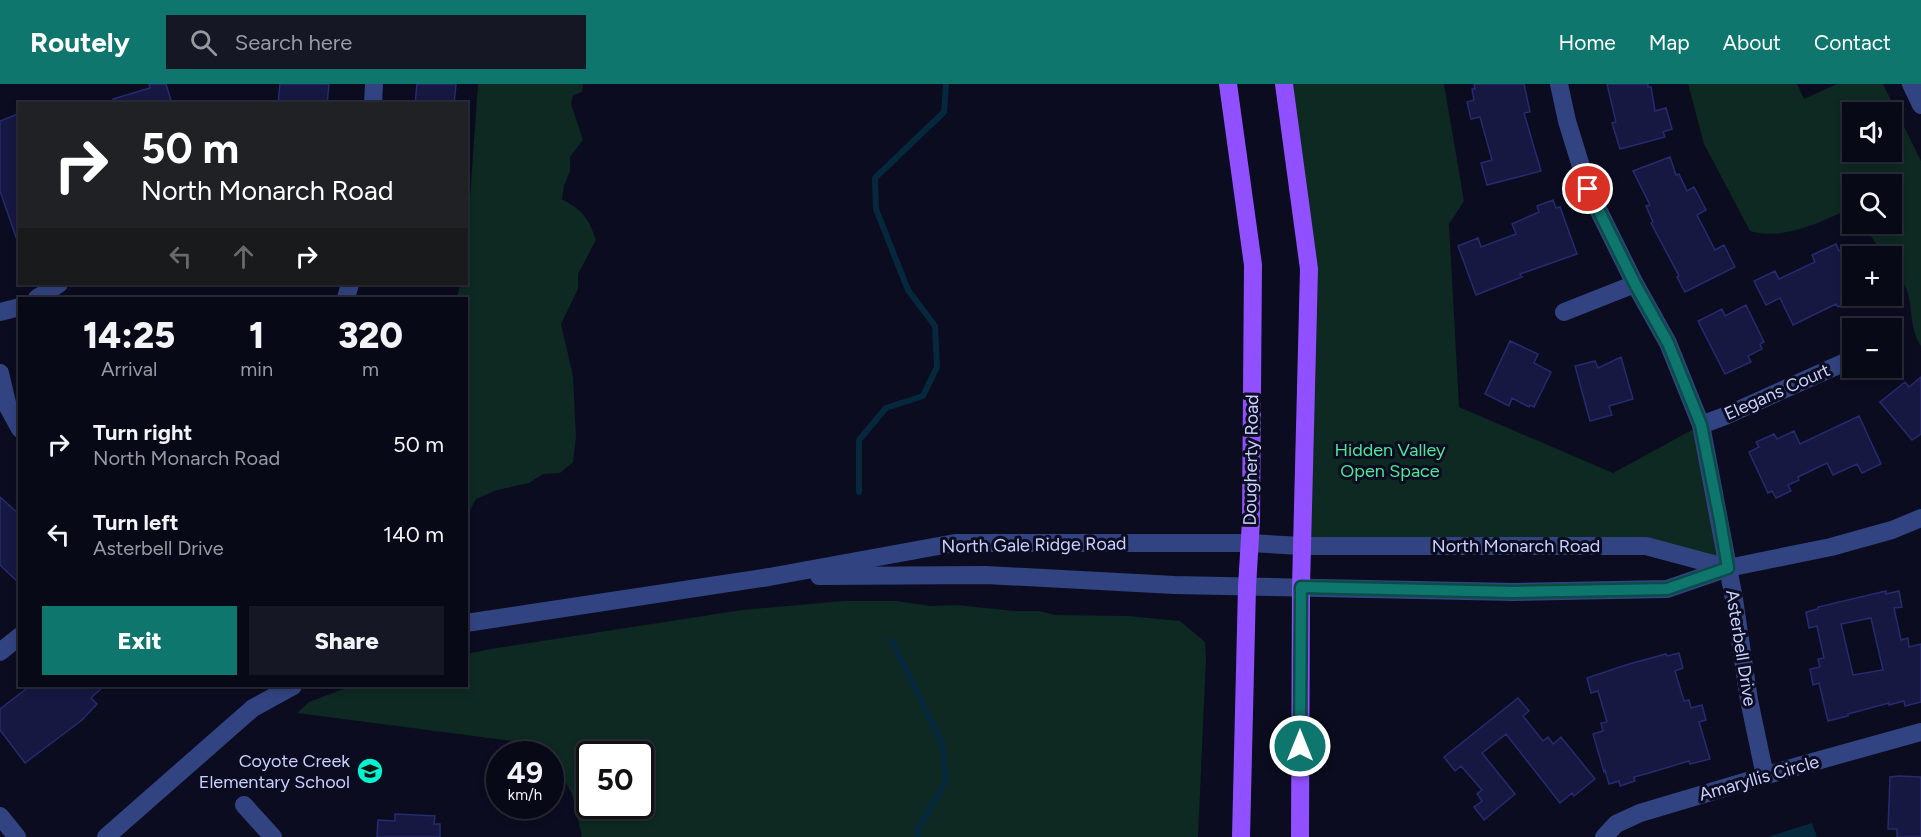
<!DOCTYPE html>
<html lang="en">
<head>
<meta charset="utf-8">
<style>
  :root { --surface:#080917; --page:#161724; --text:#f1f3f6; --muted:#989aa1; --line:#292a36; --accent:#0f766e }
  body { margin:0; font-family:Figtree,sans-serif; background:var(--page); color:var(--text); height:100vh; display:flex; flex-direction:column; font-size:22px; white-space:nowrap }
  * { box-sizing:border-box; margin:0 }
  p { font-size:20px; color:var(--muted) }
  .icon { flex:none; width:33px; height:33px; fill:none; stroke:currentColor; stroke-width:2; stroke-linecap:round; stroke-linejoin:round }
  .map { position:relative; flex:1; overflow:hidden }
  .side { position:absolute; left:18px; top:213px; width:450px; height:390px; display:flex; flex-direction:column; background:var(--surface); border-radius:0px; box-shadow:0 3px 9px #0003,0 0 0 2px var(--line) }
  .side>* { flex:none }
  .banner { position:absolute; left:18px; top:18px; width:450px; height:183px; border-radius:0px; box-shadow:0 3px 9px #0003,0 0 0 2px var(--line); background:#202124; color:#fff; overflow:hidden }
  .buttons { position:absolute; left:1842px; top:18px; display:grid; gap:12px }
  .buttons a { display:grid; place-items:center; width:60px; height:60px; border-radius:0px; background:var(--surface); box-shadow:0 3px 9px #0003,0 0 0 2px var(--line); font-size:30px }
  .speed { position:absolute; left:486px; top:657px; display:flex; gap:12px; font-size:30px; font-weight:700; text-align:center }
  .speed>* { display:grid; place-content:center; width:78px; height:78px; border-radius:50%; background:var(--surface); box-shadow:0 3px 9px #0003,0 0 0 2px var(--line); line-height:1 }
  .speed small { font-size:15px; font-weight:400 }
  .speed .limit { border:3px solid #111; border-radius:9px; background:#fff; color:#111 }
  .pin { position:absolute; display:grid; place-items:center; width:51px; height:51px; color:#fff; margin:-26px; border:3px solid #fff; border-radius:50%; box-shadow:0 2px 6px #0007 }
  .me { position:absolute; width:66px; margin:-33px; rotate:0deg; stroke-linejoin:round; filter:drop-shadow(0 0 4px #0008) }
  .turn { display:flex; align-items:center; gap:21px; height:126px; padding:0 24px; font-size:27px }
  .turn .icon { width:78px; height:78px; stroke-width:2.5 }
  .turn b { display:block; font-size:42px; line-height:51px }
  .lanes { display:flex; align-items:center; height:57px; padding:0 24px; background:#0003; justify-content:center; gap:30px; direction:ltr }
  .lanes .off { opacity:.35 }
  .eta { display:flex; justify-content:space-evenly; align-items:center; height:102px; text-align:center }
  .eta b { font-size:36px; font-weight:800; line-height:42px }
  .primary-button { display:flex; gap:12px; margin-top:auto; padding:12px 24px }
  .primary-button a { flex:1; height:69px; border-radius:0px; background:var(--accent); color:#fff; font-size:24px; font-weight:800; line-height:69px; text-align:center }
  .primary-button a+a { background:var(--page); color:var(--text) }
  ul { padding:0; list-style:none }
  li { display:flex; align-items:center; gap:18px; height:90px; padding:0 24px }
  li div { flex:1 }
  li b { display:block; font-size:22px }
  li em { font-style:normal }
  header { display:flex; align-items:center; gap:36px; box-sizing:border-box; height:84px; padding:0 30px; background:var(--accent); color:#fff }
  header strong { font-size:28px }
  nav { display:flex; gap:33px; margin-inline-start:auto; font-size:21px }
  .search { width:420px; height:54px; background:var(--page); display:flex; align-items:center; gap:15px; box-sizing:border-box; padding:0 21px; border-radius:0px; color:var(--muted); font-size:22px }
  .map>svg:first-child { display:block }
  .green { fill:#0d2921; fill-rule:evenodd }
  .water { fill:#06283d }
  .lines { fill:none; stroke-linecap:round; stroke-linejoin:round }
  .stream { stroke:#06283d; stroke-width:6 }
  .building { fill:#161841; stroke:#262a6f; stroke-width:1.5; fill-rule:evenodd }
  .minor { stroke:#324381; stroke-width:18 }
  .major { stroke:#9150ff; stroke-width:18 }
  .route-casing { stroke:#0a4d48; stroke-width:15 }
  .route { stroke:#0f766e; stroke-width:10 }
  .labels { text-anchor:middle; stroke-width:6; stroke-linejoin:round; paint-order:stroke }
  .street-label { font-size:18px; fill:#c9d0ff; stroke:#0b0c1f }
  .park-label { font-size:18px; fill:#4ee69a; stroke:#0b0c1f }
  .poi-label { font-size:18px; fill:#c9d0ff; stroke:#0b0c1f; text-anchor:end }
</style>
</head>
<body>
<header>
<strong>Routely</strong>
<div class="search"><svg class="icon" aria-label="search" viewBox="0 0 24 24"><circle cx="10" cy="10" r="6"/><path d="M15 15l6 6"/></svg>Search here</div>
<nav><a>Home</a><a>Map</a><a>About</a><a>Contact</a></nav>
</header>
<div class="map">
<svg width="1921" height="753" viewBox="0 0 1921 753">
  <rect width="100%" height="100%" fill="#0b0c1f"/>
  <!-- green -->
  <path class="green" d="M478,0H583L582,8L573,11L571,20L583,56L570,73V87L564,102L562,115C583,127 588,133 596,156L578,190V205L561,240L573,292L576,353L573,378L560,389L543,390L529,399L497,406L476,415L467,432L466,214H457L460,200H466L467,157Z
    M1284,0H1444L1464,117L1449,140L1459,323L1613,389L1701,341L1728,484L1646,462H1302L1309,185Z
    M1688,0H1797L1804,15L1837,0H1883L1921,77V262C1908,242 1914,221 1905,202C1900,190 1892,187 1892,172H1885L1862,140H1892V100H1852V126L1851,124C1820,138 1784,157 1750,147L1704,60ZM1892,28V68H1852V28Z
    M843,517H896L931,522L957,521L1014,527H1039L1056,531L1128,532L1180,537L1205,558L1206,575L1198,753H582L572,710L551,671L535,660L297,629L309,618L351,602H466L467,570L490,565L742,526ZM590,670H640V722H590Z"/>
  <!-- water -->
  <path class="water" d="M1812,739L1817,753H1768Z"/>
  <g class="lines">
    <!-- stream -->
    <path class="stream" d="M859,408V356L886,324L923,312L937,283L935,242L908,206L876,125L875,94L944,28L946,0
      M892,557L942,659L946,697L917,747L919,753"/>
  </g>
  <!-- building -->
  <path class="building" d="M149,0H166L172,20H114L113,15L150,4Z
    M280,0H329L327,20H278Z
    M417,0H456L454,20H415Z
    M1474,0H1524L1530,28L1524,29L1541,87L1487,101L1481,79L1492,76L1480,33L1471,35L1467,18L1474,16L1472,5H1475Z
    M1607,0H1648V3H1651L1655,27L1666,24L1672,45L1663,48L1665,53L1620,65L1612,39L1616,38Z
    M20,29V156H17L0,107V37Z
    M1670,73L1676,91L1679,90L1687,107L1694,103L1706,126L1697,131L1715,166L1724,161L1735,183L1685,208L1677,193L1679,192L1651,139L1653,138L1646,122L1650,121L1633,87Z
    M1553,116L1556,124L1560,123L1577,170L1520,190L1522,193L1476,211L1458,162L1478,154L1481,163L1516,150L1512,140L1539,128L1537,122Z
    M1836,160L1839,167L1852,161V216L1838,223L1836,220L1793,241L1780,214L1766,221L1754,197L1775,187L1779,195L1815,178L1812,171Z
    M1746,221L1764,258L1760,260L1762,265L1748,272L1751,278L1725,290L1698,237L1722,225L1725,232Z
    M1510,257L1538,270L1534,279L1551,288L1534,323L1530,321L1529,323L1512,314L1509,322L1485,310Z
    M1621,273L1633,315L1609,322L1612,331L1590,337L1575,282L1595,277L1598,284Z
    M1921,293V350L1912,356L1880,318L1905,298L1909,303Z
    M1859,332L1881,380L1862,389L1857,380L1833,391L1827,379L1798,393L1799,396L1788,401L1791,407L1776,414L1772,407L1768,409L1749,368L1759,363L1756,358L1774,350L1777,355L1794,347L1800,360Z
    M0,413L20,431V500L0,481Z
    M1886,507V510L1899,507L1902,523L1894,524L1901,556L1908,554L1909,563L1921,560V618L1905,622L1904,617L1889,621V619L1848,630V632L1828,637L1819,599L1813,601L1810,585L1820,583L1818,575L1824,574L1817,542L1809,544L1806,528L1818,525V523ZM1871,534L1883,586L1853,591L1841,540Z
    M1679,569L1683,584L1675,587L1684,617L1689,616L1691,624L1702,621L1706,636L1699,638L1710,675L1690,680L1689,677L1649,689L1634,693L1635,697L1620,702L1619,697L1609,700L1605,686L1604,688L1593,650L1603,647L1601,639L1607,638L1598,607L1591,609L1587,594L1629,580L1666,570L1667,572Z
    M30,602H104L91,614L97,620L82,636L25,679L0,646V625Z
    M1518,614L1529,627L1523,632L1543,657L1548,653L1553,660L1561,653L1595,695L1574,712L1572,709L1560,719L1506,650L1482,669L1515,710L1484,736L1474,723L1482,717L1477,710L1482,706L1461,682L1455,687L1444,673Z
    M1899,692L1921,693V753H1897V745H1888L1890,693Z
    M395,730L435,732L434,740H440V753H377L378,736L395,737Z"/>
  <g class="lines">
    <!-- minor -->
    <path class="minor" d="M1559,0L1567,37L1588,105L1635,200L1668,259L1701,341L1734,515L1749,616L1765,692
      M1911,0L1921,21
      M373,20L374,0
      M37,214L59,200
      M346,214L350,200
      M0,228L20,223
      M1564,228L1635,200
      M0,289L8,323L20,345
      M1701,341L1725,332L1852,275
      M819,492L986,491L1174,501L1514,508L1667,505L1728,484L1831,463L1892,446L1921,434
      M466,539L769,493L955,459H1250L1302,462H1646L1728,484
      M0,568L20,552
      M244,721L273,753
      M0,732L17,753
      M106,753L253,624L293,602
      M1604,753L1616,740L1640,729L1795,683L1921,648"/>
    <!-- major -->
    <path class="major" d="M1228,0L1253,181L1251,437L1247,503L1241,753
      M1284,0L1309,185L1301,503L1300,753"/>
  </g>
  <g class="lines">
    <!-- route casing -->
    <g class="route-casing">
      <path id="route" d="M1300,662L1301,503L1514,508L1667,505L1728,484L1720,436L1701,341L1668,259L1635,200L1588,105"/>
    </g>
    <!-- route -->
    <use href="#route" class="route"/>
  </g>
  <!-- icons -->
  <defs>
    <g id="school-disc" transform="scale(1.35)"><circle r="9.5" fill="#00f4cf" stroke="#0b0c1f"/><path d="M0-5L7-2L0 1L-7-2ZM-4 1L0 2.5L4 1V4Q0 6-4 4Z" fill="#111"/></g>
  </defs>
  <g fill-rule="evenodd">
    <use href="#school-disc" x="370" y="687"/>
  </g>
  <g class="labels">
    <!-- street labels -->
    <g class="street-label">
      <text transform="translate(1777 308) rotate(-24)" y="6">Elegans Court</text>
      <text transform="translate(1251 376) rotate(-89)" y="6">Dougherty Road</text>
      <text transform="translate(1034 461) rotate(-1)" y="6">North Gale Ridge Road</text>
      <text x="1516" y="468">North Monarch Road</text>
      <text transform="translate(1741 564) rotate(81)" y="6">Asterbell Drive</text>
      <text transform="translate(1759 694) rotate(-16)" y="6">Amaryllis Circle</text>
    </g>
    <!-- park labels -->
    <g class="park-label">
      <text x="1390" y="372">Hidden Valley<tspan x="1390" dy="21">Open Space</tspan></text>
    </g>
    <!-- poi labels -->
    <g class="poi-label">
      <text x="350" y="683">Coyote Creek<tspan x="350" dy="21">Elementary School</tspan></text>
    </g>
  </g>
</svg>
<div class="buttons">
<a><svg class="icon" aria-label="sound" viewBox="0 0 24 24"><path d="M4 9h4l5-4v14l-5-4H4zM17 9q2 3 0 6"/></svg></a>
<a><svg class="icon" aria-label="search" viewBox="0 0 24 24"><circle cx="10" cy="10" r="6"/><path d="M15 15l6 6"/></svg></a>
<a>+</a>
<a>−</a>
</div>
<div class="speed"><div>49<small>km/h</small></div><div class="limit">50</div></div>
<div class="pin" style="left:1588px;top:105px;background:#d93025"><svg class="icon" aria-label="arrive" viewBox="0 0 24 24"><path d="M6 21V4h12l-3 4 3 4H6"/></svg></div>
<svg class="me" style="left:1300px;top:662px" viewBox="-20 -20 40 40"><circle r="17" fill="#0f766e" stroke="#fff" stroke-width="3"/><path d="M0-11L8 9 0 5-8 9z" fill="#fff"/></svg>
<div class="banner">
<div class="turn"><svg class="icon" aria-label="right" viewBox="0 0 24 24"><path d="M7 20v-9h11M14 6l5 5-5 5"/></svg><div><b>50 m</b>North Monarch Road</div></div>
<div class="lanes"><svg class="icon off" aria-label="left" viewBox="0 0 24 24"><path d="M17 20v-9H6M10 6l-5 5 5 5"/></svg><svg class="icon off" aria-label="ahead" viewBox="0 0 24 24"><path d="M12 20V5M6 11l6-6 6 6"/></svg><svg class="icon" aria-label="right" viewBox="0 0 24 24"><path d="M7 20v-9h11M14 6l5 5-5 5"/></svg></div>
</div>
<section class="side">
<div class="eta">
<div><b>14:25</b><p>Arrival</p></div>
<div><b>1</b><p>min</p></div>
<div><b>320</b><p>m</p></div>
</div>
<ul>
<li><svg class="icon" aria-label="right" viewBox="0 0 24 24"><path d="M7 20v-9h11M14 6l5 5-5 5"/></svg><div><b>Turn right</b><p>North Monarch Road</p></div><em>50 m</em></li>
<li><svg class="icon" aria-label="left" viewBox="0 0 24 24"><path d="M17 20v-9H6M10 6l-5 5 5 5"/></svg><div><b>Turn left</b><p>Asterbell Drive</p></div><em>140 m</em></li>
</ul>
<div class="primary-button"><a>Exit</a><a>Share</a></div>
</section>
</div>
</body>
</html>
